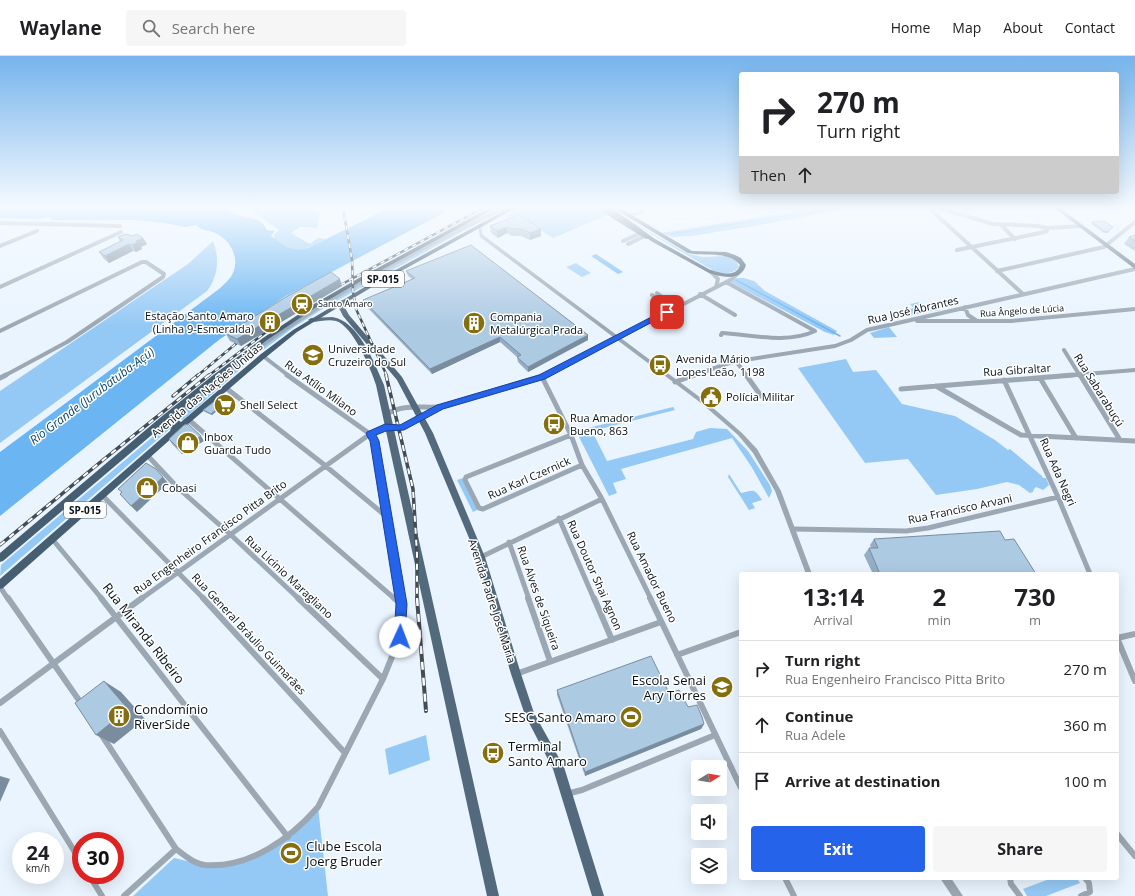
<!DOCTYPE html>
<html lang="en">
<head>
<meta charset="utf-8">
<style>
  :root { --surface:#fff; --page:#f6f6f6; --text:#202124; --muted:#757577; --line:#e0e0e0; --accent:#2563eb }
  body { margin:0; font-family:"Open Sans",sans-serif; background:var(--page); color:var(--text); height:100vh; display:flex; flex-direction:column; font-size:15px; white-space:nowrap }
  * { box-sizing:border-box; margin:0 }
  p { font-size:13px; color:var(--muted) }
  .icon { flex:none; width:22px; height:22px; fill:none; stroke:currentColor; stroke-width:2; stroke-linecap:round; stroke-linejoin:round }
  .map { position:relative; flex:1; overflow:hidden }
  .sheet { position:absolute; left:739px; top:516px; width:380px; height:308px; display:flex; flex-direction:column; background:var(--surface); border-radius:4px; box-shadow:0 4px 16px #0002 }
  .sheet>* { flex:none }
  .top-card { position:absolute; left:739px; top:16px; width:380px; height:122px; border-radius:4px; box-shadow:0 4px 16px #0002; background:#fff; color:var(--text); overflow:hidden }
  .needle { width:26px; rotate:79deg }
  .tools { position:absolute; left:691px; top:704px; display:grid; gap:8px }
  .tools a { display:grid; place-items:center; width:36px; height:36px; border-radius:4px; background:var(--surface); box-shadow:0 4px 16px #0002; font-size:20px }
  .speed { position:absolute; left:12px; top:776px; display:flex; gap:8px; font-size:20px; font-weight:700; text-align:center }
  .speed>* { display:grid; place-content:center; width:52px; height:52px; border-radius:50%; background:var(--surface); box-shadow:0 4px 16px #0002; line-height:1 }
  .speed small { font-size:10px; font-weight:400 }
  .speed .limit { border:6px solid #d22; background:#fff; color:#111 }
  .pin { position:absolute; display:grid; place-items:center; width:34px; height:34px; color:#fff; margin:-17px; border-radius:8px; box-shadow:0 2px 6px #0006 }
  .me { position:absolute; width:44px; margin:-22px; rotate:2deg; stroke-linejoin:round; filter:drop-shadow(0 0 3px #0008) }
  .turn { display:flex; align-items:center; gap:14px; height:84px; padding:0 12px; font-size:18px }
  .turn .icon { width:52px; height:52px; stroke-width:2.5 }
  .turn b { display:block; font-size:28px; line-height:34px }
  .then { display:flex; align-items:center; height:38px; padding:0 12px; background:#0003; gap:8px; font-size:15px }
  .eta { display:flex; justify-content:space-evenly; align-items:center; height:68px; text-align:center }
  .eta b { font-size:24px; font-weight:700; line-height:28px }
  .cta { display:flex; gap:8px; margin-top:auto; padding:8px 12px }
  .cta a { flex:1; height:46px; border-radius:4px; background:var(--accent); color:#fff; font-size:16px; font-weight:700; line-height:46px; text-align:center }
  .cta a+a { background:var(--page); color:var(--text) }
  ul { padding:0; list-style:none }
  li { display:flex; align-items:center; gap:12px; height:56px; padding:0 12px; border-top:1px solid var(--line) }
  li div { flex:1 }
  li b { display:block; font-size:15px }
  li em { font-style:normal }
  header { display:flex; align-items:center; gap:24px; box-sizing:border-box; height:56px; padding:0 20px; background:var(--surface); border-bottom:1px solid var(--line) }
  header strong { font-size:19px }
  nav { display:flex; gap:22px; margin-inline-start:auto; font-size:14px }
  .search { width:280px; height:36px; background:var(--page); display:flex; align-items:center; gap:10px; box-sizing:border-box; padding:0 14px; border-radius:4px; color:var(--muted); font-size:15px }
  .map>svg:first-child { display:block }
  .green { fill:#95c9f5 }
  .water { fill:#6ab5f2 }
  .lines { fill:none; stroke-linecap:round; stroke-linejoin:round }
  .stream { stroke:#6ab5f2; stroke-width:1.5 }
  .minor-far2 { stroke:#9ba7b2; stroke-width:4 }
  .minor-far1 { stroke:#9ba7b2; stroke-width:5 }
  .minor { stroke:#9ba7b2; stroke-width:6 }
  .tertiary { fill:#9ba7b2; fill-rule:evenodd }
  .primary { fill:#53697c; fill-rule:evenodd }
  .trunk { fill:#465e72; fill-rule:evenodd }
  .motorway { fill:#3a5368; fill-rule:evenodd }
  .rail-far2-casing { stroke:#424c55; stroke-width:2.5 }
  .rail-far1-casing { stroke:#424c55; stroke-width:3.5 }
  .rail-casing { stroke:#424c55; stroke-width:4 }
  .rail-far2 { stroke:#fff; stroke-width:1.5; stroke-dasharray:4.5; stroke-linecap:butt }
  .rail-far1 { stroke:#fff; stroke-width:2; stroke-dasharray:6; stroke-linecap:butt }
  .rail { stroke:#fff; stroke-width:2.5; stroke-dasharray:8; stroke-linecap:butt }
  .wall { fill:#95aec3 }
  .shaded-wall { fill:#798d9f }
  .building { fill:#adcae3; stroke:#798d9f }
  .route { fill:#2563eb; stroke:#184099 }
  .labels { text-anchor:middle; stroke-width:3; stroke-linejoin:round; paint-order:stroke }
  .far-poi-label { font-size:9px; fill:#071119; stroke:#fff; text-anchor:start }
  .far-street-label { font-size:9px; fill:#071119; stroke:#fff }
  .shield { fill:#fff; stroke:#51585e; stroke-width:1 }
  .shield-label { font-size:10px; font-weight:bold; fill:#071119 }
  .street-label { font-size:11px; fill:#071119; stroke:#fff }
  .poi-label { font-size:11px; fill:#071119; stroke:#fff; text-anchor:start }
  .water-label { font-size:12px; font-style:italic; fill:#0a446c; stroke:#fff }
  .near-street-label { font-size:13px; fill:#071119; stroke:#fff }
  .near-poi-label { font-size:13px; fill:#071119; stroke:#fff; text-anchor:start }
</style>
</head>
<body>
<header>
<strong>Waylane</strong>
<div class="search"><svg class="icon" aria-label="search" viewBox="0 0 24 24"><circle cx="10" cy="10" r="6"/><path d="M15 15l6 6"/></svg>Search here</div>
<nav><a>Home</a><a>Map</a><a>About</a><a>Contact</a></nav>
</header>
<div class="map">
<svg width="1135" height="840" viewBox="0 0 1135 840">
  <rect width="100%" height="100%" fill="#e9f4ff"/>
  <!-- green -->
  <path class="green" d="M248,152H322L320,154L317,172L300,171L291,177L310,188L318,182L326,183C302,195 297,199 275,183L274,179L279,174Z
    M518,152H599L607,159L553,182L528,166L505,161Z
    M809,152H850L760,169L691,180L672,181L661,177L811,153Z
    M492,159L324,252L294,271L255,300L183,364L175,361L209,331L297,265L366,224H369L367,223Z
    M619,159L689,198L703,201L727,200L736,205L739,211C732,219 723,218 714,215Z
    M213,185C220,202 218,221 207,235L0,387V335L188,208Z
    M576,207L591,217L582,221L566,211Z
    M737,222H744L754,225L765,235L837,275L834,279L825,276L730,226Z
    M920,246L928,251L941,254L925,256L909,260L905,254L914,252L910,248Z
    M889,271L897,281L874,282L870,277Z
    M846,303L853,316L876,314L902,348L955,360L995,384L1008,394L1010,393L1042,420L1043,422H1046L1049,429L1043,434L1036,431L1034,433L1033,436L1030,437L1019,429L1007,426L977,433L936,439L908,403L865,407L798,312Z
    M673,351L675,354L592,375L607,405L693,383L696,376L710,372L727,373L748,395L770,429L772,435L769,442L751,410L732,382L621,413L626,423L613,427L617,437L609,440L576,375Z
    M169,367H174L172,371L0,520L1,509Z
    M729,418L741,437C754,434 754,432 762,444L752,447L755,452L749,454L728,421Z
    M463,422L479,453L473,456L457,424Z
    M426,679L430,704L389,719L385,693Z
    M318,751L328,840H133L174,802C184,804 194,808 204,808C253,813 284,780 318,751Z
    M1052,822H1077L1080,827L1046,840H1027L1023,833Z"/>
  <!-- water -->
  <path class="water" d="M0,152H227C228,153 230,155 231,156C243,164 259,157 267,174L275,175L271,180C286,190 289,196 308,192L389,152H453L286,240L220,283L0,460V396L219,233C223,229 227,226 230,222C242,206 232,184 215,177C207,173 203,176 196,169L185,171L165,167L135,164H53L50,162V161L40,163L0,162Z
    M596,198L623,216L618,218L591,200Z"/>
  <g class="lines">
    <!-- stream -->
    <path class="stream" d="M671,178L838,152
      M736,224L840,280"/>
    <!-- minor-far2 -->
    <path class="minor-far2" d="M929,152L1023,238
      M939,152L993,168L1038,170L1047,172L1081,170
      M963,159L968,152
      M0,167L120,170
      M1001,169L1015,183
      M623,185L641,177
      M628,188L645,180
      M0,190L37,175
      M957,194L1040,177L1047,175V172
      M997,215L1104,191L1135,166
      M711,216L718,223L716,231
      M0,231L121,176
      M657,237L676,251
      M700,238L735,259
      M652,239L672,253
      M965,251L968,259L977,265
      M917,265H1011L1135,253
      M0,275L142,206H146L164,218L163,221L67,286L4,320
      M721,279L722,277C751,279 788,288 815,275L726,226
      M1064,294L1080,320
      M263,300L289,320
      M736,305L747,320
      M222,320C305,251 407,199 504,152
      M544,320L732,223L737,218
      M692,320L732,306L835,290L851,284L867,274L1135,213
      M1061,320L1135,314"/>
    <!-- minor-far1 -->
    <path class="minor-far1" d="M287,319L370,378L375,385L400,543
      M746,319L761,340
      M1080,319L1120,384
      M542,321L571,379L582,409L602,443L651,543
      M0,322L6,319
      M1040,322L1076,382
      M1004,324L1058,441L1090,518
      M675,326L695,319
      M936,330L1021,379L1135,385
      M226,332L322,407L387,461
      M901,333L1073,319
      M184,352L224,319
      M387,358C402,348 421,352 438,351
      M189,364L395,543
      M571,379L466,421L465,424L479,452L483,453L582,409
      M147,399L177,431L231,479L299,543
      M102,439L204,543
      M559,462L594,543
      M793,473L906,475L928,472L1058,441
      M53,484L102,543
      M509,486L529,543
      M481,501L602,443
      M0,531L8,543
      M141,543L370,378L385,371L401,372L440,351L546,319"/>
    <!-- minor -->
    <path class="minor" d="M8,542L83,650
      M101,542L288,781
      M203,542L345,697
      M298,542L383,623
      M394,542L401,548
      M528,542L550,605
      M594,542L612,584
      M650,542L741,732
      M1117,582L1135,625
      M1117,582L1135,578
      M677,599L741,576
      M516,618L661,566
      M0,647L142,542
      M0,675L81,806
      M101,678L176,793
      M566,738L582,734L715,679
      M1117,778L1135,800
      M89,819L102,840
      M785,822L794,840
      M1010,822L1011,828L1020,840
      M124,840L176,793C184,799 194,808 205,809C250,812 290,783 318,751L383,623L400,581V542
      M1081,840L1090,836L1089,827L1085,822"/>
    <!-- tertiary -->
    <path class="tertiary" d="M647,152H652L640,158L626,160L624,159L638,156Z
      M478,169L481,170L483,179L705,345L742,377L757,393L781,435L812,518H806L775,435L753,397L738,379L701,347L480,181Z
      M940,822H951L963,840H952Z"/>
    <!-- primary -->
    <path class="primary" d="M1054,152H1060L1135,208V213Z
      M342,244L345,246V252L349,259L402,321L433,377L485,501L521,618L534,657L564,711L604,840H592L553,713L525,659L511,618L477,501L425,377L397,324L343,260L339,252V246Z
      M332,261C358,264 375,308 384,329L499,840H487L376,329C371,313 353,270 336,265C328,263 319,266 311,266L308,264L311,262Z"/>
    <!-- trunk -->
    <path class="trunk" d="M489,152H496L363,224L318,250L267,284L216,324L173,361L181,366L261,298L293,274L368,229L509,152H516L372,231L297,276L265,302L173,381L3,532L0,533V523L170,375L173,367L167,366L3,505L0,506V497L161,361L212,320L263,282L314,248L359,222Z
      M599,152H605L651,182L646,183L612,162Z
      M613,152H620L692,195L726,196L735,199L741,202L746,209C741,226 722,221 709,217V215L711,214C721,217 736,222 740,209C728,194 705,201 688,197Z"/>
    <!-- motorway -->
    <path class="motorway" d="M505,152H512L505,158H501V156Z
      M605,152H612L655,183L714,216L713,217H709L651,185Z"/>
    <!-- rail-far2 casing -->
    <g class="rail-far2-casing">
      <path id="rail-far2" d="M343,152L352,204L353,236L356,253L387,320
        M333,233L483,152
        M197,320L244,281
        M208,320L278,267"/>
    </g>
    <!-- rail-far1 casing -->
    <g class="rail-far1-casing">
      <path id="rail-far1" d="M386,319L413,433L417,498V543
        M173,340L198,319
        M0,489L103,404L209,319"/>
    </g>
    <!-- rail casing -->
    <g class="rail-casing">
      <path id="rail" d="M417,542L426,655"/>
    </g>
    <!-- rail-far2 -->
    <use href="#rail-far2" class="rail-far2"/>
    <!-- rail-far1 -->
    <use href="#rail-far1" class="rail-far1"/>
    <!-- rail -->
    <use href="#rail" class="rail"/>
  </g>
  <!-- wall -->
  <path class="wall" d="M519,159L541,180L530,184L521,180H512L507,177L498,182L491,177L490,170Z
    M1092,166L1113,171L1108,177H1104L1091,168Z
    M1135,179V195L1124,188L1129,181Z
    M118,181L147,188L141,191L142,193L136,196L133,195L109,207L104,203L99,196L120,186Z
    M406,215L588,284L528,316L518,306L517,301L500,286L432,318L365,249L363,244L412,223L408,220Z
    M342,230L241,290L230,285L226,278Z
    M230,342L231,343L212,359L205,356L203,354Z
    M169,383L204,385L182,398L172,388Z
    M874,483L1005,484L1036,518H873L864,499L869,492H871L870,489Z
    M557,634L669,637L704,668L701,673L585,720L557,639Z"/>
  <!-- shaded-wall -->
  <path class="shaded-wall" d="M507,171V177L498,182L497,175Z
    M541,173V180L530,184V177Z
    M143,182L147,188L141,191L142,193L136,196L132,189L136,185Z
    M129,188L133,195L109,207L105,200Z
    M340,223L342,230L241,290L237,283Z
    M588,279V284L528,316V311Z
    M500,281V286L432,318L430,313Z
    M230,342L231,343L212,359L211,358Z
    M201,380L204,385L182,398L179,393Z
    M163,421L168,427L137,456L131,450Z
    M104,625L121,636L145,663L114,688L96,679Z
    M704,668L701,673L585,720V716Z
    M0,720L10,723L0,746Z"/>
  <!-- building -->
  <path class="building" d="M519,159L541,173L530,177L521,173H512L507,171L497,175L490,170Z
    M1104,165L1113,171L1109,175L1105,176L1092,166Z
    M126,178L132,180L137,178L143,182L136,185L138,186L132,189L129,188L105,200L99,196L123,184L118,181Z
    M1135,179V185L1129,181Z
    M471,189L588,279L528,311L517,301L521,299L500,281L430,313L363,244L415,222L406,215Z
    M331,216L340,223L237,283L226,278L286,241Z
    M225,340L230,342L211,358L203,354L219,342L221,343Z
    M188,368L201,380L179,393L169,383L184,369Z
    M146,407L156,413L163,421L131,450L120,438L122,436L118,433Z
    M1000,475L1005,484L1014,483L1036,518H880L869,492H878L874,483Z
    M651,600L669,637L679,634L688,651L697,649L702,661L704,668L585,716L557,634Z
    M104,625L128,653L96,679L75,647Z"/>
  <!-- sky -->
  <linearGradient id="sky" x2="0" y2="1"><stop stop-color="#75b4ec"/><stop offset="0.56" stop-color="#f5faff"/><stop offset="1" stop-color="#f5faff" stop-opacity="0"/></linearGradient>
  <rect width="1135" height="270" fill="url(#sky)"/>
  <!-- route -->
  <path class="route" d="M665,254H667L671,256L545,323L443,353L404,374L386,375L376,379L379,385L407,548L405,581L404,584L400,586L396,584L394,581L396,548L370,385L366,378L367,376L385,368L400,369L437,349L539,319Z"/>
  <!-- icons -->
  <defs>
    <g id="station-disc" transform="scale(1.15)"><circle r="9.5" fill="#846e0d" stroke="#fff"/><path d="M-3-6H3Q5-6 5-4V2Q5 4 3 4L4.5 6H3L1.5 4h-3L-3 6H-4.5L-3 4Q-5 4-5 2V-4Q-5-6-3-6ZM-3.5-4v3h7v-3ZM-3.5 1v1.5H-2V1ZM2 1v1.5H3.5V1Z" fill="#fff"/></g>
    <g id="building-disc" transform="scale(1.15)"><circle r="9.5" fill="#846e0d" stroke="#fff"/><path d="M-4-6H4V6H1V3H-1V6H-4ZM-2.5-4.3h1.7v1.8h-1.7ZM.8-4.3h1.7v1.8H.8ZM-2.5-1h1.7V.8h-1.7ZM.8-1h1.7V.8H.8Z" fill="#fff"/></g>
    <g id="university-disc" transform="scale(1.15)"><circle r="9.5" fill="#846e0d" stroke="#fff"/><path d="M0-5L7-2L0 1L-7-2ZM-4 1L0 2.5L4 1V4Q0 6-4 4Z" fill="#fff"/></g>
    <g id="bus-disc" transform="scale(1.15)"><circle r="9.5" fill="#846e0d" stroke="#fff"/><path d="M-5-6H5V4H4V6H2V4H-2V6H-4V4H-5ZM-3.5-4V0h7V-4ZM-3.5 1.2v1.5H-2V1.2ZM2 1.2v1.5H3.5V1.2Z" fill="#fff"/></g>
    <g id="civic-disc" transform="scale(1.15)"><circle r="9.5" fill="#846e0d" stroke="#fff"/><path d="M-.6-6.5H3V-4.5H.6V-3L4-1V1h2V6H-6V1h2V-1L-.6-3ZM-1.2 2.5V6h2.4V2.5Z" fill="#fff"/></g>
    <g id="supermarket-disc" transform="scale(1.15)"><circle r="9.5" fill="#846e0d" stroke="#fff"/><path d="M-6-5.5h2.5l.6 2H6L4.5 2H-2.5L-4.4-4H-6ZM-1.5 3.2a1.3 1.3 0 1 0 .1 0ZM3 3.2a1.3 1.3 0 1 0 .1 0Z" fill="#fff"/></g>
    <g id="shop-disc" transform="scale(1.15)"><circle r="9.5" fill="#846e0d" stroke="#fff"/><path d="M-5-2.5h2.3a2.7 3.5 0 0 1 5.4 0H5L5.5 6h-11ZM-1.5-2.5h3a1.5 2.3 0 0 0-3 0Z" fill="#fff"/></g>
    <g id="stadium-disc" transform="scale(1.15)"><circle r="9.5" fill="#846e0d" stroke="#fff"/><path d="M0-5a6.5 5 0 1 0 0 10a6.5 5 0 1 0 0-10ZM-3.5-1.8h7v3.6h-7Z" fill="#fff"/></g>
  </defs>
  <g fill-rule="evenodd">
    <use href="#station-disc" x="302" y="248"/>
    <use href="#building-disc" x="270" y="266"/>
    <use href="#building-disc" x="474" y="267"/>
    <use href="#university-disc" x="313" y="299"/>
    <use href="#bus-disc" x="660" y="309"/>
    <use href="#civic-disc" x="711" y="341"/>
    <use href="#supermarket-disc" x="225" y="349"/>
    <use href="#bus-disc" x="554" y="368"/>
    <use href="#shop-disc" x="188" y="387"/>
    <use href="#shop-disc" x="147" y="432"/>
    <use href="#university-disc" x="722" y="631"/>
    <use href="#building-disc" x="119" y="660"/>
    <use href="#stadium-disc" x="631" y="661"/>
    <use href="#bus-disc" x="493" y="697"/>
    <use href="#stadium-disc" x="291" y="797"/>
  </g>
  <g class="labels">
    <!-- far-poi labels -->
    <g class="far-poi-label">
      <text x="318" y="251">Santo Amaro</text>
    </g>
    <!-- far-street labels -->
    <g class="far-street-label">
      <text transform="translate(1022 255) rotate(-4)" y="3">Rua Ângelo de Lúcia</text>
    </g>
    <!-- shield labels -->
    <g class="shield">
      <rect x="362" y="215" width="42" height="16" rx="3"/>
      <rect x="64" y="446" width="42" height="16" rx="3"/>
    </g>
    <g class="shield-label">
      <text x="383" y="227">SP-015</text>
      <text x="85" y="458">SP-015</text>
    </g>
    <!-- street labels -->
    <g class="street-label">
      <text transform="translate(913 254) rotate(-13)" y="4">Rua José Abrantes</text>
      <text transform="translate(1017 314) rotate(-4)" y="4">Rua Gibraltar</text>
      <text transform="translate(321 332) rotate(36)" y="4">Rua Atílio Milano</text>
      <text transform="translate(207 334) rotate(-40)" y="4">Avenida das Nações Unidas</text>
      <text transform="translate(1099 334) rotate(58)" y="4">Rua Sabarabuçú</text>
      <text transform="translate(1058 416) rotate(66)" y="4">Rua Ada Negri</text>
      <text transform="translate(529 422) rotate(-24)" y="4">Rua Karl Czernick</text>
      <text transform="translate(960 453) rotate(-12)" y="4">Rua Francisco Arvani</text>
      <text transform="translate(210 481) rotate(-36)" y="4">Rua Engenheiro Francisco Pitta Brito</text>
      <text transform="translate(595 519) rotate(66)" y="4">Rua Doutor Shai Agnon</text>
      <text transform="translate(289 521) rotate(43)" y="4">Rua Licínio Maragliano</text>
      <text transform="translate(652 521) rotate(64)" y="4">Rua Amador Bueno</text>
      <text transform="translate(539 542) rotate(71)" y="4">Rua Alves de Siqueira</text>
      <text transform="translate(492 545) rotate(72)" y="4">Avenida Padre José Maria</text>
      <text transform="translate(249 578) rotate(47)" y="4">Rua General Bráulio Guimarães</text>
    </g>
    <!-- poi labels -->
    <g class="poi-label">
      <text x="254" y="264" text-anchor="end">Estação Santo Amaro<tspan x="254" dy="13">(Linha 9-Esmeralda)</tspan></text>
      <text x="490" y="265">Compania<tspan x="490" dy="13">Metalúrgica Prada</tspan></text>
      <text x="328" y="297">Universidade<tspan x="328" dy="13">Cruzeiro do Sul</tspan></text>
      <text x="676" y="307">Avenida Mário<tspan x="676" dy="13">Lopes Leão, 1198</tspan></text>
      <text x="726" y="345">Polícia Militar</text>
      <text x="240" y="353">Shell Select</text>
      <text x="570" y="366">Rua Amador<tspan x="570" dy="13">Bueno, 863</tspan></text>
      <text x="204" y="385">Inbox<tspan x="204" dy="13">Guarda Tudo</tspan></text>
      <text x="162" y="436">Cobasi</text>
    </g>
    <!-- water labels -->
    <g class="water-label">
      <text transform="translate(92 340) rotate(-37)" y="4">Rio Grande (Jurubatuba-Açú)</text>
    </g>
    <!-- near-street labels -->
    <g class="near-street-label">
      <text transform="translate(144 577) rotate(52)" y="5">Rua Miranda Ribeiro</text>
    </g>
    <!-- near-poi labels -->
    <g class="near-poi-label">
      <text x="706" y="629" text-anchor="end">Escola Senai<tspan x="706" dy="15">Ary Torres</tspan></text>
      <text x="134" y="658">Condomínio<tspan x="134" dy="15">RiverSide</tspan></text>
      <text x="616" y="666" text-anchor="end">SESC Santo Amaro</text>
      <text x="508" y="695">Terminal<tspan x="508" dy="15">Santo Amaro</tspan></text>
      <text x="306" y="795">Clube Escola<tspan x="306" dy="15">Joerg Bruder</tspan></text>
    </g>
  </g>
</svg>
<div class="tools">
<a><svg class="needle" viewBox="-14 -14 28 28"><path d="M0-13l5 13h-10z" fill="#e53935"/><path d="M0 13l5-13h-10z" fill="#757577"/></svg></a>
<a><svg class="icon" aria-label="sound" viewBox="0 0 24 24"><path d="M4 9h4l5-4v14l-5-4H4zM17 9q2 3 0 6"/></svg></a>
<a><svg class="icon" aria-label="layers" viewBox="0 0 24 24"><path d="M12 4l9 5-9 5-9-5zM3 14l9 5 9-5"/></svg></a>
</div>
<div class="speed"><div>24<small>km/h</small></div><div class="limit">30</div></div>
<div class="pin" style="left:667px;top:256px;background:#d93025"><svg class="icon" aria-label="arrive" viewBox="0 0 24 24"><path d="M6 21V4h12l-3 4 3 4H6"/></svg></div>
<svg class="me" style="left:400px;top:581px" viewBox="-20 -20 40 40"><circle r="19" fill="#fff"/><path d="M0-13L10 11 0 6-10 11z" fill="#2563eb"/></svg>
<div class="top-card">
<div class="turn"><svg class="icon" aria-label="right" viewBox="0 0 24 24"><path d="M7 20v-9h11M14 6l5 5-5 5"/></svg><div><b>270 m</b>Turn right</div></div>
<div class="then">Then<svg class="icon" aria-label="ahead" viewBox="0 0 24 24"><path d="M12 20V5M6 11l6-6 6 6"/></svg></div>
</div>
<section class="sheet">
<div class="eta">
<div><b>13:14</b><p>Arrival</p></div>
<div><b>2</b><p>min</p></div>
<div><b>730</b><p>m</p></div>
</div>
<ul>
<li><svg class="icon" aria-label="right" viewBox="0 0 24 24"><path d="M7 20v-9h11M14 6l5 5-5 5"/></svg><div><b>Turn right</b><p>Rua Engenheiro Francisco Pitta Brito</p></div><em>270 m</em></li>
<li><svg class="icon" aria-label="ahead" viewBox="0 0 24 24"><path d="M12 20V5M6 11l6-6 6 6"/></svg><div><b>Continue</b><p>Rua Adele</p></div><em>360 m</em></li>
<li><svg class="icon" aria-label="arrive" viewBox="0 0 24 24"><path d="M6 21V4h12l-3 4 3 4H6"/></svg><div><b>Arrive at destination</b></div><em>100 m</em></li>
</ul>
<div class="cta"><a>Exit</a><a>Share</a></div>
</section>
</div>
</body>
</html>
